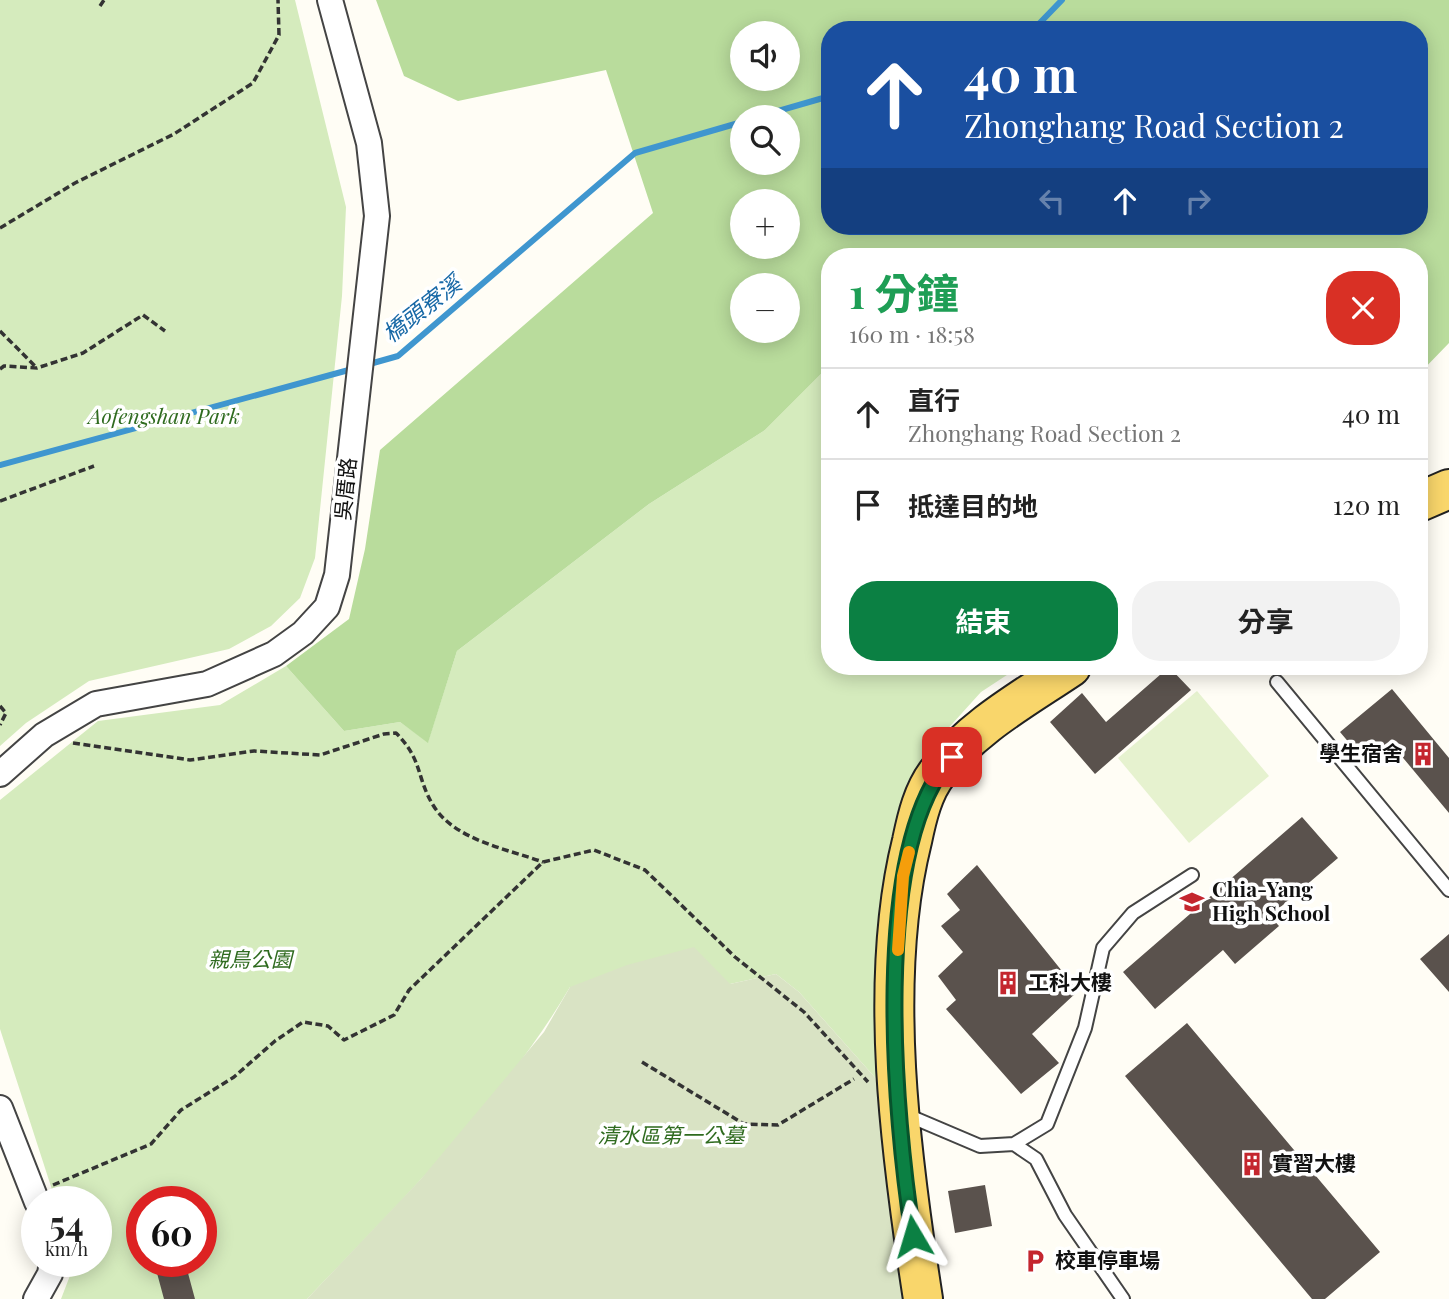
<!DOCTYPE html>
<html lang="zh-TW">
<head>
<meta charset="utf-8">
<style>
  :root { --surface:#fff; --page:#f2f2f2; --text:#222; --muted:#767676; --line:#e0e0e0; --accent:#0b8043 }
  body { margin:0; font-family:"Playfair Display","Noto Sans TC",serif; background:var(--page); color:var(--text); height:100vh; display:flex; flex-direction:column; font-size:26px; white-space:nowrap }
  * { box-sizing:border-box; margin:0 }
  p { font-size:23px; color:var(--muted) }
  .icon { flex:none; width:38px; height:38px; fill:none; stroke:currentColor; stroke-width:2; stroke-linecap:round; stroke-linejoin:round }
  .map { position:relative; flex:1; overflow:hidden }
  .drawer { position:absolute; left:821px; top:248px; width:607px; height:427px; display:flex; flex-direction:column; background:var(--surface); border-radius:28px; box-shadow:0 4px 18px #0003 }
  .drawer>* { flex:none }
  .banner { position:absolute; left:821px; top:21px; width:607px; height:214px; border-radius:28px; box-shadow:0 4px 18px #0003; background:#1a4fa0; color:#fff; overflow:hidden }
  .controls { position:absolute; left:730px; top:21px; display:grid; gap:14px }
  .controls a { display:grid; place-items:center; width:70px; height:70px; border-radius:50%; background:var(--surface); box-shadow:0 4px 18px #0003; font-size:35px }
  .speed { position:absolute; left:21px; top:1186px; display:flex; gap:14px; font-size:35px; font-weight:700; text-align:center }
  .speed>* { display:grid; place-content:center; width:91px; height:91px; border-radius:50%; background:var(--surface); box-shadow:0 4px 18px #0003; line-height:1 }
  .speed small { font-size:18px; font-weight:400 }
  .speed .limit { border:10px solid #d22; background:#fff; color:#111 }
  .pin { position:absolute; display:grid; place-items:center; width:60px; height:60px; color:#fff; margin:-30px; border-radius:14px; box-shadow:0 4px 10px #0006 }
  .me { position:absolute; width:77px; margin:-38px; rotate:353deg; stroke-linejoin:round; filter:drop-shadow(0 0 5px #0008) }
  .turn { display:flex; align-items:center; gap:24px; height:147px; padding:0 28px; font-size:32px }
  .turn .icon { width:91px; height:91px; stroke-width:2.5 }
  .turn b { display:block; font-size:49px; line-height:60px }
  .lanes { display:flex; align-items:center; height:66px; padding:0 28px; background:#0003; justify-content:center; gap:35px; direction:ltr }
  .lanes .off { opacity:.35 }
  .round { display:grid; place-items:center; flex:none; width:74px; height:74px; border-radius:28px; background:var(--page) }
  .summary { display:flex; align-items:center; justify-content:space-between; height:119px; padding:0 28px }
  h1 { font-size:42px; font-weight:700; line-height:52px; color:#1e9e55 }
  .button { display:flex; gap:14px; margin-top:auto; padding:14px 28px }
  .button a { flex:1; height:80px; border-radius:28px; background:var(--accent); color:#fff; font-size:28px; font-weight:700; line-height:80px; text-align:center }
  .button a+a { background:var(--page); color:var(--text) }
  ul { padding:0; list-style:none }
  li { display:flex; align-items:center; gap:21px; height:91px; padding:0 28px; border-top:2px solid var(--line) }
  li div { flex:1 }
  li b { display:block; font-size:26px }
  li em { font-style:normal }
  .map>svg:first-child { display:block }
  .green { fill:#d5ebbd; fill-rule:evenodd }
  .forest { fill:#b9dc9c; fill-rule:evenodd }
  .cemetery { fill:#d9e3c4 }
  .pitch { fill:#e6f2cf }
  .lines { fill:none; stroke-linecap:round; stroke-linejoin:round }
  .stream { stroke:#3f96cf; stroke-width:6 }
  .building { fill:#5a524d }
  .service-casing { stroke:#444; stroke-width:16 }
  .minor-casing { stroke:#444; stroke-width:28 }
  .primary-casing { stroke:#222; stroke-width:42 }
  .path { stroke:#333; stroke-width:3.5; stroke-dasharray:7 3.5; stroke-linecap:butt }
  .service { stroke:#fff; stroke-width:12 }
  .minor { stroke:#fff; stroke-width:24 }
  .primary { stroke:#f9d66b; stroke-width:38 }
  .route-casing { stroke:#07532c; stroke-width:18 }
  .route { stroke:#0b8043; stroke-width:12 }
  .slow { stroke:#f59e0b; stroke-width:12 }
  .labels { text-anchor:middle; stroke-width:7; stroke-linejoin:round; paint-order:stroke }
  .park-label { font-size:21px; font-style:italic; fill:#2f6b1f; stroke:#fff }
  .street-label { font-size:21px; fill:#111; stroke:#fff }
  .poi-label { font-size:21px; font-weight:bold; fill:#111; stroke:#fff; text-anchor:start }
  .water-label { font-size:23px; font-style:italic; fill:#1768a6; stroke:#fff }
</style>
</head>
<body>
<div class="map">
<svg width="1449" height="1299" viewBox="0 0 1449 1299">
  <rect width="100%" height="100%" fill="#fffdf5"/>
  <!-- green -->
  <path class="green" d="M0,0H295L346,207L342,296L315,558L300,598L271,626L229,649L89,681L26,723L0,746Z
    M829,366L830,667H1019L981,692L925,754L901,828L879,1082L799,992L776,974L730,984L570,987C504,1100 397,1205 307,1299H61L71,1273V1262H96V1202H56L0,1029V800L98,721L220,705L286,666L344,731L400,722L428,742L457,651L649,504L765,430ZM142,1202H201V1262H142Z"/>
  <!-- forest -->
  <path class="forest" d="M376,0H1449V343L1419,374V257H830L829,366L765,430L649,504L457,651L428,743L400,722L344,731L286,666L349,619L365,549L380,450L653,213L606,70L458,101L404,76ZM830,30H1419V226H830ZM742,33H788V79H742ZM742,117H788V163H742ZM742,201H788V247H742ZM742,285H788V331H742Z"/>
  <!-- cemetery -->
  <path class="cemetery" d="M694,947L730,984L776,974L799,992L879,1082L907,1299H307L421,1179L544,1032L570,987L627,965Z"/>
  <!-- pitch -->
  <path class="pitch" d="M1197,691L1269,776L1189,843L1118,758Z"/>
  <g class="lines">
    <!-- stream -->
    <path class="stream" d="M1033,30L1062,0
      M757,117L830,96
      M366,365L398,356L635,153L742,122
      M0,465L356,368"/>
  </g>
  <!-- building -->
  <path class="building" d="M1169,667L1191,690L1095,774L1050,722L1082,693L1106,722Z
    M1392,689L1449,758V813L1394,747L1378,761L1364,744L1356,751L1340,732Z
    M1302,817L1338,858L1270,916L1279,926L1235,964L1223,950L1155,1009L1123,972Z
    M977,865L1078,991L1032,1034L1059,1063L1021,1094L946,1009L956,1000L938,976L963,952L941,926L960,910L947,894Z
    M1449,934V992L1420,959Z
    M1187,1023L1380,1252L1325,1299H1312L1125,1076Z
    M985,1185L992,1226L955,1233L948,1191Z
    M154,1262H185L195,1299H164Z"/>
  <g class="lines">
    <!-- service casing -->
    <g class="service-casing">
      <path id="service" d="M1277,682L1449,890
        M907,1115L980,1146L1014,1144L1036,1159L1065,1215L1123,1299
        M1014,1144L1047,1124L1085,1028L1103,948L1133,913L1192,875"/>
    </g>
    <!-- minor casing -->
    <g class="minor-casing">
      <path id="minor" d="M0,774L44,735L96,704L207,684L274,654L303,633L327,607L337,575L377,216L369,143L330,0
        M0,1108L37,1202
        M36,1299L50,1274L52,1262"/>
    </g>
    <!-- primary casing -->
    <g class="primary-casing">
      <path id="primary" d="M1419,502L1449,489
        M923,1299C901,1157 877,981 912,841C917,817 923,791 938,772C972,727 1025,698 1071,667"/>
    </g>
    <!-- path -->
    <path class="path" d="M100,6L104,0
      M0,228L75,183L174,134L253,83L279,35L278,0
      M0,331L36,367
      M0,369L4,366L37,368L83,353L143,315L165,331
      M0,501L94,466
      M0,706L6,713L0,725
      M73,743L190,760L254,751L320,755L384,734L396,733C423,760 416,777 433,805C454,840 507,849 543,862
      M642,1062L744,1124L778,1125L854,1079
      M53,1185L151,1144L181,1110L234,1077L275,1041L303,1022L328,1026L344,1040L394,1015L409,990L543,862L594,850L645,870L735,957L804,1012L868,1082"/>
    <!-- service -->
    <use href="#service" class="service"/>
    <!-- minor -->
    <use href="#minor" class="minor"/>
    <!-- primary -->
    <use href="#primary" class="primary"/>
  </g>
  <g class="lines">
    <!-- route casing -->
    <g class="route-casing">
      <path id="route" d="M913,1236C895,1119 869,848 952,757"/>
    </g>
    <!-- route -->
    <use href="#route" class="route"/>
    <!-- slow -->
    <path class="slow" d="M898,950L903,876L909,852"/>
  </g>
  <!-- icons -->
  <defs>
    <g id="building-bare" transform="scale(1.89)"><path d="M-4-6H4V6H1V3H-1V6H-4ZM-2.5-4.3h1.7v1.8h-1.7ZM.8-4.3h1.7v1.8H.8ZM-2.5-1h1.7V.8h-1.7ZM.8-1h1.7V.8H.8Z" fill="#c4262e" stroke="#fff" stroke-width="2.5" paint-order="stroke"/></g>
    <g id="school-bare" transform="scale(1.89)"><path d="M0-5L7-2L0 1L-7-2ZM-4 1L0 2.5L4 1V4Q0 6-4 4Z" fill="#c4262e" stroke="#fff" stroke-width="2.5" paint-order="stroke"/></g>
    <g id="parking-bare" transform="scale(1.89)"><path d="M-3.5-5.5H1a3.5 3.5 0 0 1 0 7H-1V5.5H-3.5ZM-1-3.4V-.6H.8a1.4 1.4 0 0 0 0-2.8Z" fill="#c4262e" stroke="#fff" stroke-width="2.5" paint-order="stroke"/></g>
  </defs>
  <g fill-rule="evenodd">
    <use href="#building-bare" x="1423" y="754"/>
    <use href="#school-bare" x="1192" y="902"/>
    <use href="#building-bare" x="1008" y="983"/>
    <use href="#building-bare" x="1252" y="1164"/>
    <use href="#parking-bare" x="1035" y="1261"/>
  </g>
  <g class="labels">
    <!-- park labels -->
    <g class="park-label">
      <text x="164" y="424">Aofengshan Park</text>
      <text x="250" y="967">親鳥公園</text>
      <text x="671" y="1143">清水區第一公墓</text>
    </g>
    <!-- street labels -->
    <g class="street-label">
      <text transform="translate(346 489) rotate(-84)" y="7">吳厝路</text>
    </g>
    <!-- poi labels -->
    <g class="poi-label">
      <text x="1403" y="761" text-anchor="end">學生宿舍</text>
      <text x="1212" y="897">Chia-Yang<tspan x="1212" dy="24">High School</tspan></text>
      <text x="1028" y="990">工科大樓</text>
      <text x="1272" y="1171">實習大樓</text>
      <text x="1055" y="1268">校車停車場</text>
    </g>
    <!-- water labels -->
    <g class="water-label">
      <text transform="translate(422 309) rotate(-38)" y="8">橋頭寮溪</text>
    </g>
  </g>
</svg>
<div class="controls">
<a><svg class="icon" aria-label="sound" viewBox="0 0 24 24"><path d="M4 9h4l5-4v14l-5-4H4zM17 9q2 3 0 6"/></svg></a>
<a><svg class="icon" aria-label="search" viewBox="0 0 24 24"><circle cx="10" cy="10" r="6"/><path d="M15 15l6 6"/></svg></a>
<a>+</a>
<a>−</a>
</div>
<div class="speed"><div>54<small>km/h</small></div><div class="limit">60</div></div>
<div class="pin" style="left:952px;top:757px;background:#d93025"><svg class="icon" aria-label="arrive" viewBox="0 0 24 24"><path d="M6 21V4h12l-3 4 3 4H6"/></svg></div>
<svg class="me" style="left:913px;top:1236px" viewBox="-20 -20 40 40"><path d="M0-17L14 15 0 8-14 15z" fill="#0b8043" stroke="#fff" stroke-width="4"/></svg>
<div class="banner">
<div class="turn"><svg class="icon" aria-label="ahead" viewBox="0 0 24 24"><path d="M12 20V5M6 11l6-6 6 6"/></svg><div><b>40 m</b>Zhonghang Road Section 2</div></div>
<div class="lanes"><svg class="icon off" aria-label="left" viewBox="0 0 24 24"><path d="M17 20v-9H6M10 6l-5 5 5 5"/></svg><svg class="icon" aria-label="ahead" viewBox="0 0 24 24"><path d="M12 20V5M6 11l6-6 6 6"/></svg><svg class="icon off" aria-label="right" viewBox="0 0 24 24"><path d="M7 20v-9h11M14 6l5 5-5 5"/></svg></div>
</div>
<section class="drawer">
<div class="summary"><div><h1>1 分鐘</h1><p>160 m · 18:58</p></div><a class="round" style="background:#d93025;color:#fff"><svg class="icon" aria-label="close" viewBox="0 0 24 24"><path d="M6 6l12 12M18 6L6 18"/></svg></a></div>
<ul>
<li><svg class="icon" aria-label="ahead" viewBox="0 0 24 24"><path d="M12 20V5M6 11l6-6 6 6"/></svg><div><b>直行</b><p>Zhonghang Road Section 2</p></div><em>40 m</em></li>
<li><svg class="icon" aria-label="arrive" viewBox="0 0 24 24"><path d="M6 21V4h12l-3 4 3 4H6"/></svg><div><b>抵達目的地</b></div><em>120 m</em></li>
</ul>
<div class="button"><a>結束</a><a>分享</a></div>
</section>
</div>
</body>
</html>
